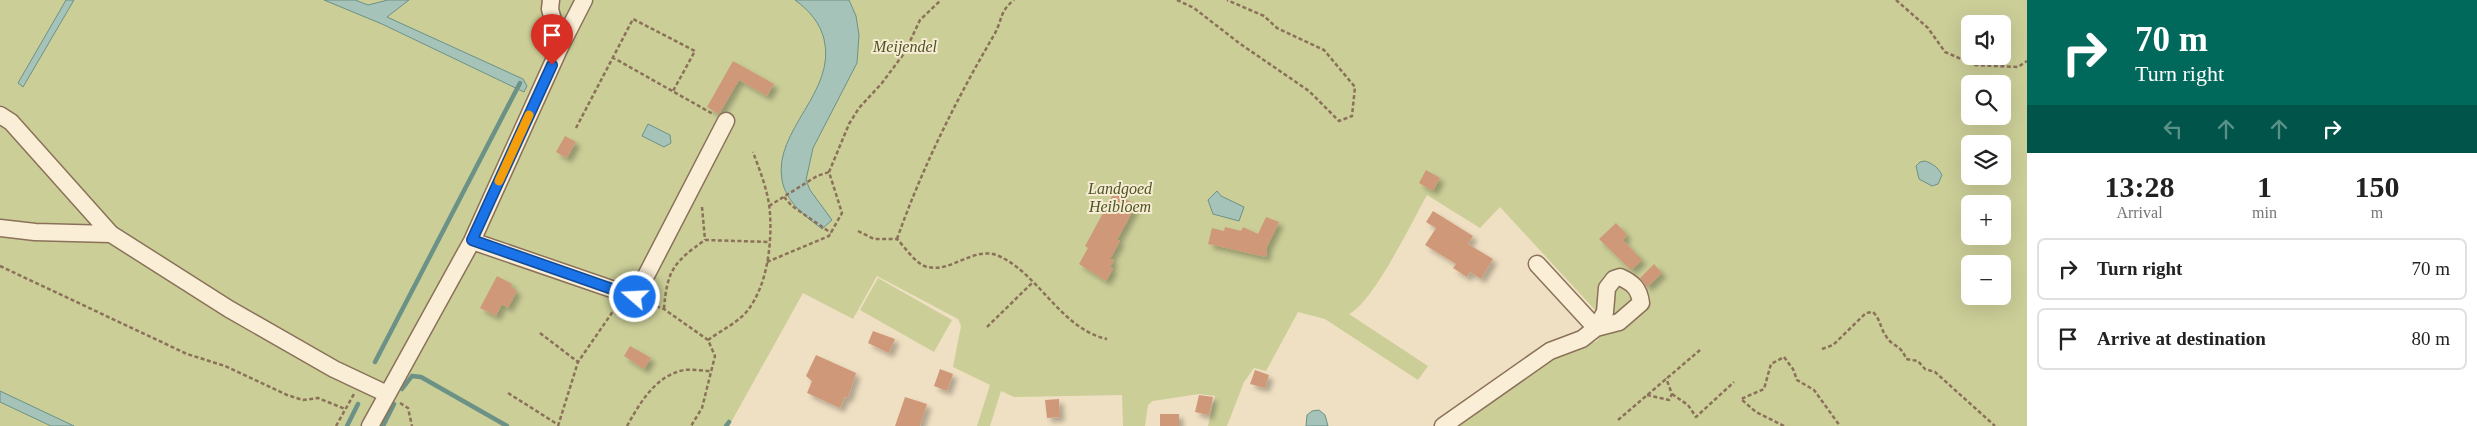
<!DOCTYPE html>
<html lang="en">
<head>
<meta charset="utf-8">
<style>
  :root { --surface:#fff; --page:#f6f6f6; --text:#222; --muted:#767676; --line:#e0e0e0 }
  body { margin:0; font-family:Georgia,serif; background:var(--page); color:var(--text); height:100vh; display:flex; flex-direction:column; font-size:19px; white-space:nowrap }
  * { box-sizing:border-box; margin:0 }
  p { font-size:16px; color:var(--muted) }
  .icon { flex:none; width:28px; height:28px; fill:none; stroke:currentColor; stroke-width:2; stroke-linecap:round; stroke-linejoin:round }
  .map { position:relative; flex:1; overflow:hidden }
  .sheet { display:flex; flex-direction:column; background:var(--surface); width:450px }
  .sheet>* { flex:none }
  .hud { background:#00695c; color:#fff; overflow:hidden }
  .controls { position:absolute; left:1961px; top:15px; display:grid; gap:10px }
  .controls a { display:grid; place-items:center; width:50px; height:50px; border-radius:8px; background:var(--surface); box-shadow:0 5px 20px #0002; font-size:25px }
  .pin { position:absolute; display:grid; place-items:center; width:42px; height:42px; color:#fff; margin:-51px -21px; border-radius:50% 50% 50% 0; rotate:-45deg; box-shadow:0 0 5px #0007 }
  .pin .icon { rotate:45deg }
  .me { position:absolute; width:55px; margin:-28px; rotate:289deg; stroke-linejoin:round; filter:drop-shadow(0 0 4px #0008) }
  .turn { display:flex; align-items:center; gap:18px; height:105px; padding:0 25px; font-size:22px }
  .turn .icon { width:65px; height:65px; stroke-width:2.5 }
  .turn b { display:block; font-size:35px; line-height:42px }
  .lanes { display:flex; align-items:center; height:48px; padding:0 25px; background:#0003; justify-content:center; gap:25px; direction:ltr }
  .lanes .off { opacity:.35 }
  .eta { display:flex; justify-content:space-evenly; align-items:center; height:85px; text-align:center }
  .eta b { font-size:30px; font-weight:700; line-height:35px }
  ul { padding:0; list-style:none }
  li { display:flex; align-items:center; gap:15px; height:62px; margin:0 10px 8px; padding:0 15px; border:2px solid var(--line); border-radius:8px }
  li div { flex:1 }
  li b { display:block; font-size:19px }
  li em { font-style:normal }
  main { display:flex; flex:1; min-height:0 }
  .map>svg:first-child { display:block }
  .green { fill:#cbce97; fill-rule:evenodd }
  .water { fill:#a6c3b9; stroke:#6c9186 }
  .lines { fill:none; stroke-linecap:round; stroke-linejoin:round }
  .stream { stroke:#6c9186; stroke-width:4.5 }
  .building { fill:#cf9878; filter:url(#shadow) }
  .minor-casing { stroke:#8b7159; stroke-width:19 }
  .path { stroke:#8b7159; stroke-width:2.5; stroke-dasharray:4 2.5; stroke-linecap:butt }
  .minor { stroke:#faeed7; stroke-width:16 }
  .route-casing { stroke:#114b97; stroke-width:12 }
  .route { stroke:#1a73e8; stroke-width:9 }
  .slow { stroke:#f59e0b; stroke-width:9 }
  .labels { text-anchor:middle; stroke-width:4; stroke-linejoin:round; paint-order:stroke }
  .park-label { font-size:16px; font-style:italic; fill:#4d5724; stroke:#f7ebd3 }
</style>
</head>
<body>
<main>
<div class="map">
<svg width="2027" height="426" viewBox="0 0 2027 426">
  <defs>
    <filter id="shadow"><feDropShadow dx="4.5" dy="4.5" stdDeviation="2.5" flood-color="#0004"/></filter>
  </defs>
  <rect width="100%" height="100%" fill="#f0e0c3"/>
  <!-- green -->
  <path class="green" d="M0,0H2027V426H1456L1545,360L1597,341L1608,324L1500,207L1480,228L1427,195C1413,220 1373,303 1349,314L1428,366L1418,380L1325,319L1298,312L1266,371L1254,368L1244,382L1227,426H1208L1215,396L1199,394L1153,401L1148,405L1145,426H1123L1122,395L1014,397L1001,391L990,426H977L990,385L953,367L961,326L958,319L877,276L853,319L803,293L729,426H0ZM1970,24H2002V56H1970ZM1970,84H2002V116H1970ZM1970,144H2002V176H1970ZM1970,204H2002V236H1970ZM1970,264H2002V296H1970Z
    M878,278L952,320L934,352L860,310Z"/>
  <!-- water -->
  <path class="water" d="M66,0H74L23,87L18,83Z
    M324,0H355L368,5L388,0H409L387,17L523,79L527,86L524,92L382,24Z
    M795,0H849L856,16L859,35L857,63L813,148L806,180L810,190L832,220L822,229C805,216 786,202 782,180C773,130 837,92 824,39C820,23 809,10 795,0Z
    M648,124L670,135L671,143L664,147L642,136Z
    M1925,161C1933,164 1938,167 1942,175L1938,184L1932,186L1919,179L1916,166L1920,162Z
    M1217,191L1221,196L1244,207L1239,221L1213,214L1208,200Z
    M0,391L74,426H51L0,402Z
    M1319,410L1325,415L1328,426H1306L1307,415L1312,411Z"/>
  <g class="lines">
    <!-- stream -->
    <path class="stream" d="M375,362L520,83
      M402,389L412,376L421,377L507,426
      M347,426L358,404
      M383,426L394,404
      M726,426L729,422"/>
  </g>
  <!-- building -->
  <path class="building" d="M733,61L774,84L767,96L739,80L719,114L707,107Z
    M565,136L576,142L567,158L556,152Z
    M1426,170L1440,178L1433,191L1419,183Z
    M1114,193L1136,205L1117,240L1120,241L1110,259L1114,260L1110,267L1113,269L1106,281L1079,264L1088,248L1085,246Z
    M1433,211L1473,236L1468,244L1493,259L1481,279L1470,272L1467,277L1453,268L1456,264L1425,245L1436,228L1426,222Z
    M1266,217L1279,222L1267,247L1266,257L1208,244L1212,228L1224,231L1225,227L1241,231L1243,227L1258,234Z
    M1616,223L1627,235L1623,240L1642,260L1631,270L1599,239Z
    M1654,264L1662,273L1647,287L1640,278Z
    M497,276L512,284L511,287L517,291L508,308L502,304L496,316L480,308Z
    M873,331L895,339L889,353L868,343Z
    M630,346L651,358L644,369L624,356Z
    M816,355L856,373L848,398L845,397L840,408L807,393L812,381L806,376Z
    M940,369L953,374L947,391L934,386Z
    M1255,370L1269,375L1265,388L1250,384Z
    M1199,395L1213,397L1209,415L1195,412Z
    M905,397L927,404L920,426H895Z
    M1059,399L1060,417L1047,418L1045,400Z
    M1160,414H1179V426H1160Z"/>
  <g class="lines">
    <!-- minor casing -->
    <g class="minor-casing">
      <path id="minor" d="M551,0L550,9L560,47
        M0,115L11,122L111,234L229,309L334,369L387,394
        M0,228L35,232L111,234
        M472,241L635,297L726,121
        M1620,277C1633,283 1639,288 1641,303L1619,322L1596,328L1605,312L1607,288L1614,279Z
        M370,426L472,241L560,47L584,0
        M1443,426L1550,351L1582,339L1596,328L1537,264"/>
    </g>
    <!-- path -->
    <path class="path" d="M1177,0L1194,8L1239,43L1309,91L1339,121L1352,116L1355,87L1324,50L1277,28L1264,16L1227,0
      M1896,0L1928,28L1945,52L1975,65L2018,67L2027,61
      M612,57L713,114
      M576,128L633,19L695,51L673,91
      M784,197L792,206L831,233
      M769,206L817,176L829,172
      M702,207L705,240
      M858,231L874,239H897C905,247 916,265 928,267C951,273 975,245 999,256C1040,275 1061,329 1107,339
      M897,239C922,168 956,100 994,35C1003,19 999,12 1014,0
      M767,262L829,236L842,213L829,172L849,124L859,108L882,83L905,52L920,20L941,0
      M0,266L187,354L225,366L287,395L303,400L318,398L345,409
      M650,304L664,309L708,340L715,356L702,408L691,426
      M664,309C667,270 674,262 705,240L770,242
      M987,327L1032,283
      M540,333L578,362
      M708,340C720,331 739,322 748,310C767,285 772,245 770,214C769,193 760,171 753,152
      M1822,349L1833,345L1866,313L1873,312C1881,320 1880,328 1886,336C1892,347 1901,344 1906,359L1918,361L1925,369L1935,372L1995,426
      M508,393L557,424
      M1672,394L1688,405L1696,417L1734,382
      M1647,395L1669,400L1672,394L1666,378
      M400,403L408,408L412,426
      M1618,420L1700,350
      M336,426L354,394
      M558,426L578,362L616,307
      M627,426C640,403 655,376 684,370C693,369 703,371 712,371
      M1784,426L1756,412L1741,399L1764,389L1771,364L1784,357L1793,369L1797,380L1814,390L1840,426"/>
    <!-- minor -->
    <use href="#minor" class="minor"/>
  </g>
  <g class="lines">
    <!-- route casing -->
    <g class="route-casing">
      <path id="route" d="M552,65L472,240L635,297"/>
    </g>
    <!-- route -->
    <use href="#route" class="route"/>
    <!-- slow -->
    <path class="slow" d="M499,181L529,115"/>
  </g>
  <g class="labels">
    <!-- park labels -->
    <g class="park-label">
      <text x="905" y="52">Meijendel</text>
      <text x="1120" y="194">Landgoed<tspan x="1120" dy="18">Heibloem</tspan></text>
    </g>
  </g>
</svg>
<div class="controls">
<a><svg class="icon" aria-label="sound" viewBox="0 0 24 24"><path d="M4 9h4l5-4v14l-5-4H4zM17 9q2 3 0 6"/></svg></a>
<a><svg class="icon" aria-label="search" viewBox="0 0 24 24"><circle cx="10" cy="10" r="6"/><path d="M15 15l6 6"/></svg></a>
<a><svg class="icon" aria-label="layers" viewBox="0 0 24 24"><path d="M12 4l9 5-9 5-9-5zM3 14l9 5 9-5"/></svg></a>
<a>+</a>
<a>−</a>
</div>
<div class="pin" style="left:552px;top:65px;background:#d93025"><svg class="icon" aria-label="arrive" viewBox="0 0 24 24"><path d="M6 21V4h12l-3 4 3 4H6"/></svg></div>
<svg class="me" style="left:635px;top:297px" viewBox="-20 -20 40 40"><circle r="17" fill="#1a73e8" stroke="#fff" stroke-width="3"/><path d="M0-11L8 9 0 5-8 9z" fill="#fff"/></svg>
</div>
<section class="sheet">
<div class="hud">
<div class="turn"><svg class="icon" aria-label="right" viewBox="0 0 24 24"><path d="M7 20v-9h11M14 6l5 5-5 5"/></svg><div><b>70 m</b>Turn right</div></div>
<div class="lanes"><svg class="icon off" aria-label="left" viewBox="0 0 24 24"><path d="M17 20v-9H6M10 6l-5 5 5 5"/></svg><svg class="icon off" aria-label="ahead" viewBox="0 0 24 24"><path d="M12 20V5M6 11l6-6 6 6"/></svg><svg class="icon off" aria-label="ahead" viewBox="0 0 24 24"><path d="M12 20V5M6 11l6-6 6 6"/></svg><svg class="icon" aria-label="right" viewBox="0 0 24 24"><path d="M7 20v-9h11M14 6l5 5-5 5"/></svg></div>
</div>
<div class="eta">
<div><b>13:28</b><p>Arrival</p></div>
<div><b>1</b><p>min</p></div>
<div><b>150</b><p>m</p></div>
</div>
<ul>
<li><svg class="icon" aria-label="right" viewBox="0 0 24 24"><path d="M7 20v-9h11M14 6l5 5-5 5"/></svg><div><b>Turn right</b></div><em>70 m</em></li>
<li><svg class="icon" aria-label="arrive" viewBox="0 0 24 24"><path d="M6 21V4h12l-3 4 3 4H6"/></svg><div><b>Arrive at destination</b></div><em>80 m</em></li>
</ul>
</section>
</main>
</body>
</html>
